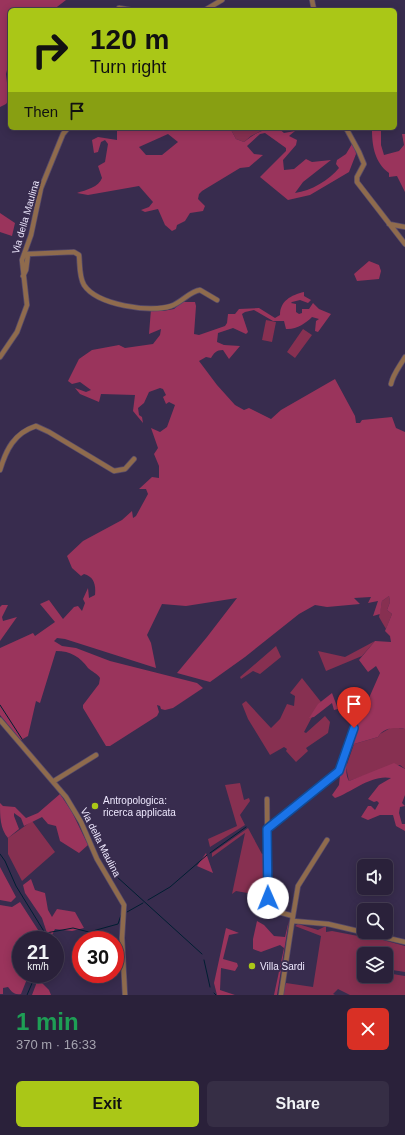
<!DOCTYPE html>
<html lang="en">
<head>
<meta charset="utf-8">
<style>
  :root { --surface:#2a213a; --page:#362e45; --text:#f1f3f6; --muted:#a5a3af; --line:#463e54; --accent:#aac717 }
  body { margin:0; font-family:Arial,sans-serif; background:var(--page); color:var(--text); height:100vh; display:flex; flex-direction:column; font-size:15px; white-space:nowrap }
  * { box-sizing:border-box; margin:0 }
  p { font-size:13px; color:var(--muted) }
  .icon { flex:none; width:22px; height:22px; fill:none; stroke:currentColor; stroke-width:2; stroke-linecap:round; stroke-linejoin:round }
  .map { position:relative; height:995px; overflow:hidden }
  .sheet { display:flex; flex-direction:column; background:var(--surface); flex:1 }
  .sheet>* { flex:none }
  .banner { position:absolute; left:8px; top:8px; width:389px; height:122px; border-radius:6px; box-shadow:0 2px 10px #0003,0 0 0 1px var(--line); background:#aac717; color:#111; overflow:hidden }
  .buttons { position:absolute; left:357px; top:859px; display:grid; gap:8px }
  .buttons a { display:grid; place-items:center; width:36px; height:36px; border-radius:6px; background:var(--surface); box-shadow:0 2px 10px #0003,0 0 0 1px var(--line); font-size:20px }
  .speed { position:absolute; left:12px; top:931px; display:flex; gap:8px; font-size:20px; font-weight:700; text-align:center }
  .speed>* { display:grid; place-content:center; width:52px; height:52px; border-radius:50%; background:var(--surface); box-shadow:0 2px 10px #0003,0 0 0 1px var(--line); line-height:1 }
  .speed small { font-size:10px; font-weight:400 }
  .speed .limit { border:6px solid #d22; background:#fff; color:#111 }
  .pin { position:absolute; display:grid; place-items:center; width:34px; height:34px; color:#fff; margin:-41px -17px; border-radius:50% 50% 50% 0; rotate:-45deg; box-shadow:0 0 4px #0007 }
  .pin .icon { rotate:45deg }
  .me { position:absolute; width:44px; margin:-22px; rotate:359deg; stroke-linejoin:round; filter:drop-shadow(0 0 3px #0008) }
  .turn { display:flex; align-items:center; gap:14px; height:84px; padding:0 16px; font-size:18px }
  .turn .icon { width:52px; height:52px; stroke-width:2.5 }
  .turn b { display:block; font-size:28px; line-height:34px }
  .then { display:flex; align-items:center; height:38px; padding:0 16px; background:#0003; gap:8px; font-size:15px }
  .round { display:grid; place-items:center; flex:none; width:42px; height:42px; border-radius:6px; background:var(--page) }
  .headline { display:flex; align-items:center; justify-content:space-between; height:68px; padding:0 16px }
  h1 { font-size:24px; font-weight:700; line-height:30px; color:#1e9e55 }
  .action { display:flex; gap:8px; margin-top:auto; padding:8px 16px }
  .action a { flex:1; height:46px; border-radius:6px; background:var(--accent); color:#111; font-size:16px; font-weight:700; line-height:46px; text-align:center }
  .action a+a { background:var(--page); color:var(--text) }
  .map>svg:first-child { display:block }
  .green { fill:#873051 }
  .forest { fill:#9a345c; fill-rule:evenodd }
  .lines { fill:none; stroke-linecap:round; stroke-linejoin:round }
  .stream { stroke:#001e32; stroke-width:1 }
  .minor-casing { stroke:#554a6a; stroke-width:6 }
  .minor { stroke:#8f6b4d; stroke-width:4.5 }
  .route-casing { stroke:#114b97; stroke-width:10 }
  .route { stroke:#1a73e8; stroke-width:7 }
  .poi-dot { fill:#aac717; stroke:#382c4e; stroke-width:1.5 }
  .labels { text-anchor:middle; stroke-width:4; stroke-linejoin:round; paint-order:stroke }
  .street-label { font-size:10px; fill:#eee8fe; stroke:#382c4e }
  .poi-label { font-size:10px; fill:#eee8fe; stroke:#382c4e; text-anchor:start }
</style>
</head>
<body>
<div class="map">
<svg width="405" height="995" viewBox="0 0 405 995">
  <rect width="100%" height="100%" fill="#382c4e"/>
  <!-- green -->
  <path class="green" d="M230,128H267L251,136L244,142L236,139Z
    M266,320L276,322L272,342L262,340Z
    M303,329L312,335L295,358L287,352Z
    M389,596L390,602L387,610L392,614L386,629L379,617L382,601Z
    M375,641L362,656L326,671L318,651L345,657Z
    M276,646L281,657L260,674L253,671L241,679L240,677Z
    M302,678L321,702L310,717H312L304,732L306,733L325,716L330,722L328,733L306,748L308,751L296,762L286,751L287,749L284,747L270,755L248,719L242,704L246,701L271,728L280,719L287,704L294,706L295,696L290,693Z
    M392,727L405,729V769L400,765L388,767L349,781L346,767L354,744L378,737L380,734Z
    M240,783L244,800L249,798L250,801L240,815L245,825L210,847L208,839L237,826L225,785Z
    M32,821L55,852L22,881L8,854V838Z
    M248,828L262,854L265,853V896L236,891L232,894L245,833L212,857V853Z
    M298,924L318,930L326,926V932L332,931L358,936L361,934L405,946V972L386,969V954H364V966H361L359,970H364V976H386V973L405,976V995H350L338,989L333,994L335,995H281L286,983L313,987L321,936L295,926Z"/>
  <!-- forest -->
  <path class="forest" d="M0,0H66L53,10H10V67L7,70L6,74L9,100L6,104L0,107Z
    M117,128H189L194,130L198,128H230L236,139L244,142C255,133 265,128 278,128L284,133L295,131L289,136L297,140L296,145L283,160L284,170L294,169L306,159L312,162L331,160L303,182L295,193C311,191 329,180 339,168L336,164L337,160L346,154L352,144L355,147L356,154L349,172L310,195L288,200L260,177L286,151V148L265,133L260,134L247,146L254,154L263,155L249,167L240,168L202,191L199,194L198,199L205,206L203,211L190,213L185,221L177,225L176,229L172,231L165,225L158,209L145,212L141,210L149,207L153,202L139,186L88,195L77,193C86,190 99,187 102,178L98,166L105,162L108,144L105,140L101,142L98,152L94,153L92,140L98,137L117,140ZM168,134L178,142L162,155H146L139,147Z
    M376,128L381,131V145L384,155L399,151L404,145L402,134H405V192L397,176L389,177V173C375,163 372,146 372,130Z
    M0,213L15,223L12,236L0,232Z
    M369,261L379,265L381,271L379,279L357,281L354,274Z
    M304,292V296L311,300L308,303L300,300L292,302L291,303L296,304V312L299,314L302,313V309H309L313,303L319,309L331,314L318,332L315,331L316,321L319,319L312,317C306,323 296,330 286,329L284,321H273L254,310L245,312L242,314L248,332L246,334L233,328L218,333L217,342L224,345L240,346L229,359L223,350C216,350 214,353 211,358L206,357L199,361L217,385L235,405L244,410L249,408L271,419L281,410L335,379L355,416L356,423H360L362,420L392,417L396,428L405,432V729C396,727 383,727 378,737L354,744C348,754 343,771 349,781L394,763L405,769V795L402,803L405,806L400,807L399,813L402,824H405V831L396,826L393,815H380L368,820L361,817L368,806H371L375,810L379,803L377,801L374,802L368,799L379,785L391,778C372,774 352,792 335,798L332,795L339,785L340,775L354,732L380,673L376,666L368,672L359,660L375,641L391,642L390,636L385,631L392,614L387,610L390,602L389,596L382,601L380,614L373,616L378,601L368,603L371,597L354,598L360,604L327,607L315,605L299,614L245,657L210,682L177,673L207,637L237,598L186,606L162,604L147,635L151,643L156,668L65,639L57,638L54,641L62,646L76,648L110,661L197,683L203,688L173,708L165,710L161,709L160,706L157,705L159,712L157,716L110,746H106L83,708V705L99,684L100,678C97,673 92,672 88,668C80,657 71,651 56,651L40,703L36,701L28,736L21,740L0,715V648L33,633L35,636L55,622L40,604L49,600L63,619L74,607L78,606L82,611L85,603L83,599L88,588L89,598L95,595C96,584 94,577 84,574L81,576L72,568L67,556L83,541L122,520L132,511L133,518L136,516L148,494L146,489H139L152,477L159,478V466L154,454L158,448L151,428L160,432L167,427L175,405L169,402L166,404L163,397L166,395L163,389L160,388L149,392L144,403L138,408L139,415L142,417L143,423L133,411L135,395L101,394L99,402L80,394L75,388L86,392L91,390L80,382L72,384L68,381L79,359L92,350L119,345L125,348L153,344L160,335L161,329L149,334L151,309L163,311L174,309L182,302H195L196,306L194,334L199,335L225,326L227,323L228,314H235L239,309L259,308L275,318L280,315C280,301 291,295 304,292Z
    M2,605H8L2,617L3,621L17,617L0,641V607Z
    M332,693L338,709L334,710L332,703L314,717L309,718L318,704Z
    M60,794L72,812L88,845L79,853L60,841L56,826L48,824L42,817L24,826L21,818L14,813V816L19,829L8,838C0,829 0,816 0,803L3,806L15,807L26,818L38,813Z
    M206,853L213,873L197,866Z
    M0,867L16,897L11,902L0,900Z
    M31,879L35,890L45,893L48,910L52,917L57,909L75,912L84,928L72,931L55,929L51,937L48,936L42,918L25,893L23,885Z
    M20,902L40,933L39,940H21V974H29L21,994C14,995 12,992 8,987L3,988V994H0V905L12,907Z
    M289,920L277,995H274L284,948L280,945L261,952L253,949V939L257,921L264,925L274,936L285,937Z
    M226,928L239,933L229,935L223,959L237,963L238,966L235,971L221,968L220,990L235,995H217L214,983Z
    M40,974H51V978L43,977L41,982L49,990L51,995H32Z"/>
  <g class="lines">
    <!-- stream -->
    <path class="stream" d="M0,705L22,739
      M210,853L246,827
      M0,854L5,861L16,886L45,933
      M116,876L202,954
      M148,900L170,887L207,855
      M127,912L143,903
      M46,933L73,928L89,932L118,924L121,915
      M44,940L45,933
      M204,960L210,987
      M214,993L216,995
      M27,995L36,974"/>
    <!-- minor casing -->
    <g class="minor-casing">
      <path id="minor" d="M312,0L314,10
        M119,10V8L131,10
        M205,10L222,0
        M346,128L359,152L364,164L357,177V182L405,244
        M389,224L405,227
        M23,276L26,270L28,254L74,252L79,255C80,264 79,277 84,285C97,305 150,313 171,306C181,303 190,291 200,290L217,300
        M0,357L17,332L27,305L22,260L31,235L41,188L63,134L68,128
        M391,384C393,374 400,366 405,357
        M0,470C6,450 14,433 36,426L49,432L114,471L125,469L134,459
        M0,720L66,797L81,822L97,859L124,905L122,938L125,995
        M54,781L96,755
        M267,799L268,909L293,916L281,995
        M267,829L339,771L355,728
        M293,916L298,886L327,840
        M293,921L328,924L405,942"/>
    </g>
    <!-- minor -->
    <use href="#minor" class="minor"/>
  </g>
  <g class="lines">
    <!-- route casing -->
    <g class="route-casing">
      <path id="route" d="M268,898L267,829L339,771L354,728"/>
    </g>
    <!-- route -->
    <use href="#route" class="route"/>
  </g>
  <!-- markers -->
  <g class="poi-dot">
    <circle cx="95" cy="806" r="4"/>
    <circle cx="252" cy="966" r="4"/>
  </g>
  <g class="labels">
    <!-- street labels -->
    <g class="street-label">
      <text transform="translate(25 217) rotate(-74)" y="4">Via della Maulina</text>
      <text transform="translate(101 842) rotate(63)" y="4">Via della Maulina</text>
    </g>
    <!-- poi labels -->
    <g class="poi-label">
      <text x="103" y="804">Antropologica:<tspan x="103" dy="12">ricerca applicata</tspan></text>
      <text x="260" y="970">Villa Sardi</text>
    </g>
  </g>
</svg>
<div class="buttons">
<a><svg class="icon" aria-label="sound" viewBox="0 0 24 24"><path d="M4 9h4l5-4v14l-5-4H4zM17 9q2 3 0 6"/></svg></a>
<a><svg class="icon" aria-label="search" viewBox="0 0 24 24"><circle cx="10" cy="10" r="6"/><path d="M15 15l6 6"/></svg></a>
<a><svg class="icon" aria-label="layers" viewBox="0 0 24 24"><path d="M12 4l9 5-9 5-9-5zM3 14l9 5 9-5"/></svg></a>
</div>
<div class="speed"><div>21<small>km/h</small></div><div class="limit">30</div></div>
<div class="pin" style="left:354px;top:728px;background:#d93025"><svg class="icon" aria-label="arrive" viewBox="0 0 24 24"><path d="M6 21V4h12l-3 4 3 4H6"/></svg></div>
<svg class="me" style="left:268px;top:898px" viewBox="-20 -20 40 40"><circle r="19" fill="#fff"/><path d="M0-13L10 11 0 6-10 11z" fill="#1a73e8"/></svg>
<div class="banner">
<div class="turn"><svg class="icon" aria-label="right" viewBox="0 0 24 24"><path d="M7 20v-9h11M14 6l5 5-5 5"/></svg><div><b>120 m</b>Turn right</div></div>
<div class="then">Then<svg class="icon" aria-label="arrive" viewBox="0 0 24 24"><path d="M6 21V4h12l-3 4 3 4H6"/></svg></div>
</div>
</div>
<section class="sheet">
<div class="headline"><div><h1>1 min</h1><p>370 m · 16:33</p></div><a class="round" style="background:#d93025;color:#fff"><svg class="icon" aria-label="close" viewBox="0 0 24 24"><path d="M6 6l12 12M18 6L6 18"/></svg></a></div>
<div class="action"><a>Exit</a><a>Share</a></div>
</section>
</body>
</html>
